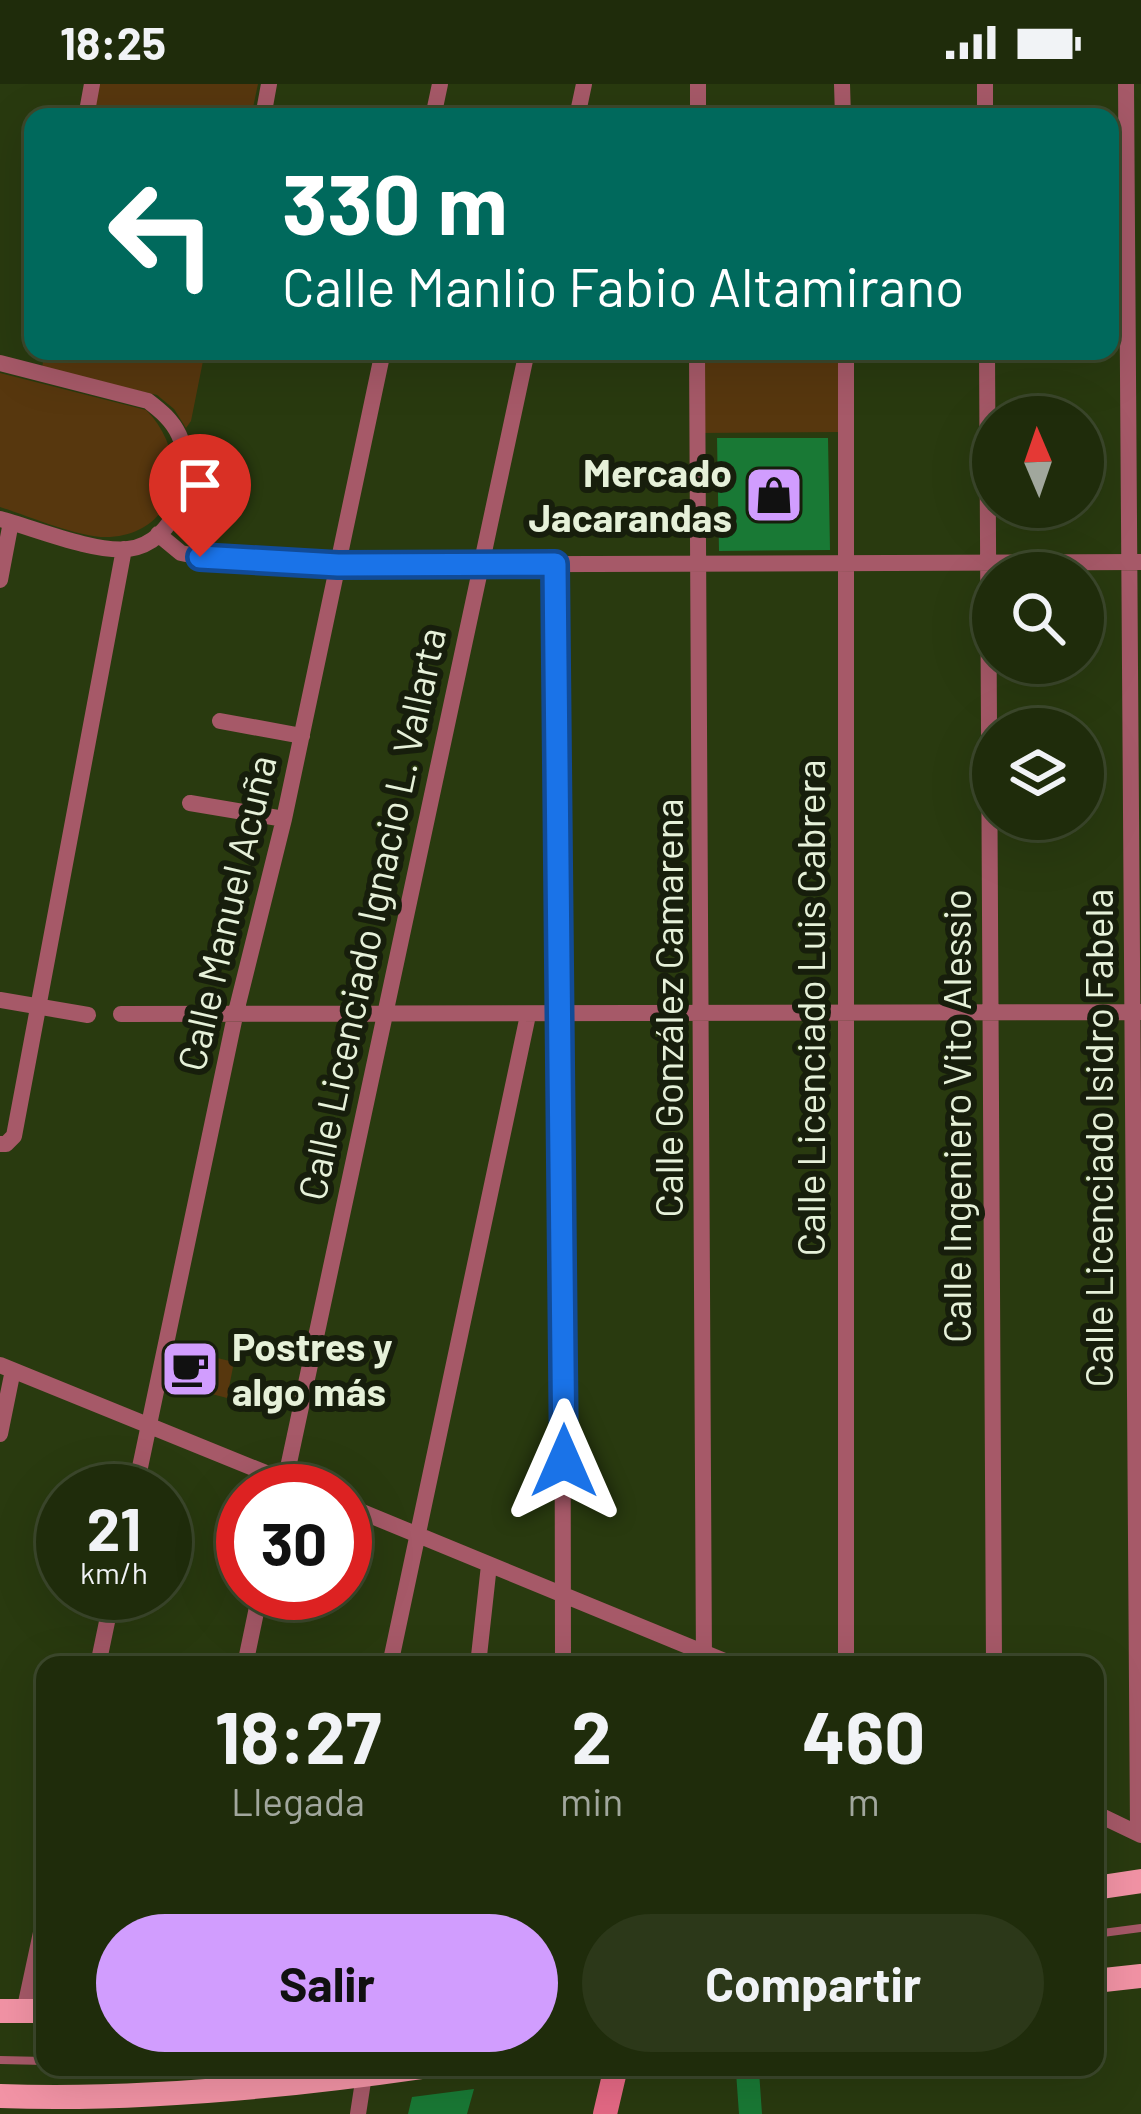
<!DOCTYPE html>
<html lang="es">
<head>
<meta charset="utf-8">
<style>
  :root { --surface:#1f2c0b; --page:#2c3819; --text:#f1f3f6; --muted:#a1a79d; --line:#3c482c; --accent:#d19dfe }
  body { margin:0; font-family:Barlow,sans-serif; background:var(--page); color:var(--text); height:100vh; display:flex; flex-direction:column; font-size:45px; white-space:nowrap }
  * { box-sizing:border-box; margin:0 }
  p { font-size:39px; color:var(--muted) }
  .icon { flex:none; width:66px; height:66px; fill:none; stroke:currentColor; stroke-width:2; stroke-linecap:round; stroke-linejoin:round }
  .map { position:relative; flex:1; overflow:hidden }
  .drawer { position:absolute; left:36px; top:1572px; width:1068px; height:420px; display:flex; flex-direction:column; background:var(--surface); border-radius:24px; box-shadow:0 12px 48px #0002,0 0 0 3px var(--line) }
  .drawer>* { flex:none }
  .hud { position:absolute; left:24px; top:24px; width:1095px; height:252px; border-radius:24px; box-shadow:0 12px 48px #0002,0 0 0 3px var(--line); background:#00695c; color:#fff; overflow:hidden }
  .needle { width:78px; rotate:358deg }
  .fabs { position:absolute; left:972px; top:312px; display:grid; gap:24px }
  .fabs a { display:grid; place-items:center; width:132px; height:132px; border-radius:50%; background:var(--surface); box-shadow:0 12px 48px #0002,0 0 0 3px var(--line); font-size:60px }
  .speed { position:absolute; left:36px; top:1380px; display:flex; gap:24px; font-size:60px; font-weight:700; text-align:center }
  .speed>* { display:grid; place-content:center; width:156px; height:156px; border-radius:50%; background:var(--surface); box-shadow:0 12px 48px #0002,0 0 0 3px var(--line); line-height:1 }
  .speed small { font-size:30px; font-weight:400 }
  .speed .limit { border:18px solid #d22; background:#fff; color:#111 }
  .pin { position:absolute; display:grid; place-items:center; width:102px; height:102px; color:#fff; margin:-123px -51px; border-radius:50% 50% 50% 0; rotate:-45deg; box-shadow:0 0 12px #0007 }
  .pin .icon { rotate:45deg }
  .me { position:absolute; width:132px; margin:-66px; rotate:0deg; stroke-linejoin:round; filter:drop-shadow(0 0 9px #0008) }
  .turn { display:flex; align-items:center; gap:42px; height:252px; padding:0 60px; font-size:54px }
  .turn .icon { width:156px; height:156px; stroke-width:2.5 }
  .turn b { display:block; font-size:84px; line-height:102px }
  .eta { display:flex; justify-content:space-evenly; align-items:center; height:204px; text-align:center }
  .eta b { font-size:72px; font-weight:700; line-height:84px }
  .button { display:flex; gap:24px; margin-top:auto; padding:24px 60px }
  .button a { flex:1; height:138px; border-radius:72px; background:var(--accent); color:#111; font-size:48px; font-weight:700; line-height:138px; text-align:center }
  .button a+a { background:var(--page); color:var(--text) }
  .status { display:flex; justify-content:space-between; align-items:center; height:84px; padding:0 60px; background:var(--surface); direction:ltr }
  .status svg { height:33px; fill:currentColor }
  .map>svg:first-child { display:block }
  .green { fill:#57370e }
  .building { fill:#197935 }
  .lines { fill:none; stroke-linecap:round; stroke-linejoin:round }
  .lane { stroke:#a65968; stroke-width:8 }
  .street { stroke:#a65968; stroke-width:16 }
  .secondary { stroke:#e56985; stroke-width:24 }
  .primary { stroke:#f293a5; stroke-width:24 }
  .route-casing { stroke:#114b97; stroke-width:30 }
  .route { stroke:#1a73e8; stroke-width:21 }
  .labels { text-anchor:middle; stroke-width:12; stroke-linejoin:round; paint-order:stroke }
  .poi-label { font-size:39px; font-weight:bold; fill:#e6f1d9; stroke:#171e0c; text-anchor:end }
  .street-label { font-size:39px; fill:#e6f1d9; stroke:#171e0c }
</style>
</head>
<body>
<div class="status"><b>18:25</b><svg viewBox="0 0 49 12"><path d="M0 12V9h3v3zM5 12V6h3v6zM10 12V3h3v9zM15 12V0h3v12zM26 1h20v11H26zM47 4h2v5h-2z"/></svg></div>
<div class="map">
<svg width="1141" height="2030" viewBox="0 0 1141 2030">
  <rect width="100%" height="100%" fill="#293a0f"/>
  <!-- green -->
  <path class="green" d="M95,0H258L251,33H89Z
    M45,267H205L191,337L186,344L174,325L157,311L42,284Z
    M700,267H842L841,348L701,349Z
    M0,289L146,326C190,369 182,448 110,453C81,455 29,432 0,423Z
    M175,1264L234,1278L227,1314L166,1298Z"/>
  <!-- building -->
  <path class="building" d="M717,354H828L830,466L719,467Z
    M759,1987L762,2030H739L736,1988Z
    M474,2005L467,2030H408L412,2013Z"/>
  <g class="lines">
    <!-- lane -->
    <path class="lane" d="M1095,1850L1141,1844
      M0,1976L45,1977"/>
    <!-- street -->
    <path class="street" d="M842,0L843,33
      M985,0V33
      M1126,0L1138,1747
      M86,33L92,0
      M263,33L269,0
      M433,33L440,0
      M577,33L584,0
      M698,33V0
      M697,267L704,1581
      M846,267V1581
      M987,267L994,1581
      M0,279L148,317C161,327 172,336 179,351C198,391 177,459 128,465C94,469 34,444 0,435
      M158,450L181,469L200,473L339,481L1140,478
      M555,480L562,930L563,1581
      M0,496L11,438
      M220,637L302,652
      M190,719L284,735
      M0,916L88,931
      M121,930L1140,928
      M0,1060H6L14,1052L124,465
      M0,1281L310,1407
      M0,1350L13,1286
      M135,1407L235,932L284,735L383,267
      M283,1407L527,267
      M345,1421L734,1581
      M98,1581L113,1509
      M245,1581L260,1509
      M390,1581L528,931
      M478,1581L489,1481
      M1095,1729L1141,1751
      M24,1928L45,1830
      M358,2030L364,1991"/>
    <!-- secondary -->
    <path class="secondary" d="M605,2030L616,1983"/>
    <!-- primary -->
    <path class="primary" d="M1095,1804L1141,1797
      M1095,1897L1141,1892
      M0,1927H45
      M0,2012C140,2017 283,2003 421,1983"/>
  </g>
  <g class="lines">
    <!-- route casing -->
    <g class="route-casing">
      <path id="route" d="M200,473L338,481L555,480L564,1377"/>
    </g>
    <!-- route -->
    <use href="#route" class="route"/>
  </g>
  <!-- icons -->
  <defs>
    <g id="shop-square" transform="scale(3)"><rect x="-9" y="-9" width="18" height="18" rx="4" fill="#d19dfe" stroke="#171e0c"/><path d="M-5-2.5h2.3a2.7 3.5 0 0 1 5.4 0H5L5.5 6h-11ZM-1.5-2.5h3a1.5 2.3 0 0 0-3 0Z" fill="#111"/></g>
    <g id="cafe-square" transform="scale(3)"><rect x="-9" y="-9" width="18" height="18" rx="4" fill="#d19dfe" stroke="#171e0c"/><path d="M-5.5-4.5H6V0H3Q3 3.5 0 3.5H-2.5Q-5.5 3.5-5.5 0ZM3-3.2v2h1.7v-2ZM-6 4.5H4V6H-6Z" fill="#111"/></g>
  </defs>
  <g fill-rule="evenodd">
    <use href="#shop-square" x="774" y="411"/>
    <use href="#cafe-square" x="190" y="1285"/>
  </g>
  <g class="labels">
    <!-- poi labels -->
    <g class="poi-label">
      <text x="732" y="403">Mercado<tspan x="732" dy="45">Jacarandas</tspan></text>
      <text x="232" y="1277" text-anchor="start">Postres y<tspan x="232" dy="45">algo más</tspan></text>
    </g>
    <!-- street labels -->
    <g class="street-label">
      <text transform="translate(227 829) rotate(-77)" y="14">Calle Manuel Acuña</text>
      <text transform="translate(372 830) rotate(-78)" y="14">Calle Licenciado Ignacio L. Vallarta</text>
      <text transform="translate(669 924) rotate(-90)" y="14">Calle González Camarena</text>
      <text transform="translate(811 924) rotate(-90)" y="14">Calle Licenciado Luis Cabrera</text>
      <text transform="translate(957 1032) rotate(-90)" y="14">Calle Ingeniero Vito Alessio</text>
      <text transform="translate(1099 1054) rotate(-90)" y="14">Calle Licenciado Isidro Fabela</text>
    </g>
  </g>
</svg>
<div class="fabs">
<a><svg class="needle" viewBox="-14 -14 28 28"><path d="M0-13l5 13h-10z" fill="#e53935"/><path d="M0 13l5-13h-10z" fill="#a1a79d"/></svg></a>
<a><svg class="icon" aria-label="search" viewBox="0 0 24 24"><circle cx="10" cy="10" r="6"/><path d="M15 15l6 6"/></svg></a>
<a><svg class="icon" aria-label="layers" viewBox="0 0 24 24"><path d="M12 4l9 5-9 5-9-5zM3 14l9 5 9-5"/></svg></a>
</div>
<div class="speed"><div>21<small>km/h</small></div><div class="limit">30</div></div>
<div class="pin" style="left:200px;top:473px;background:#d93025"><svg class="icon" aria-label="arrive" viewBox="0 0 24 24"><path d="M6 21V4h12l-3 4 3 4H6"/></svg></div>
<svg class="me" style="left:564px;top:1377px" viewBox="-20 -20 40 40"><path d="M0-17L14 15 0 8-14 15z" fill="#1a73e8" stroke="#fff" stroke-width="4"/></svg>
<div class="hud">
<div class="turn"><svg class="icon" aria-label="left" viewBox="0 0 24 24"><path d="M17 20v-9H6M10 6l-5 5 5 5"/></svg><div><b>330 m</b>Calle Manlio Fabio Altamirano</div></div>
</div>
<section class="drawer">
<div class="eta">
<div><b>18:27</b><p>Llegada</p></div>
<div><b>2</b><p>min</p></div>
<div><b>460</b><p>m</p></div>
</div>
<div class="button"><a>Salir</a><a>Compartir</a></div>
</section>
</div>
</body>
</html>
